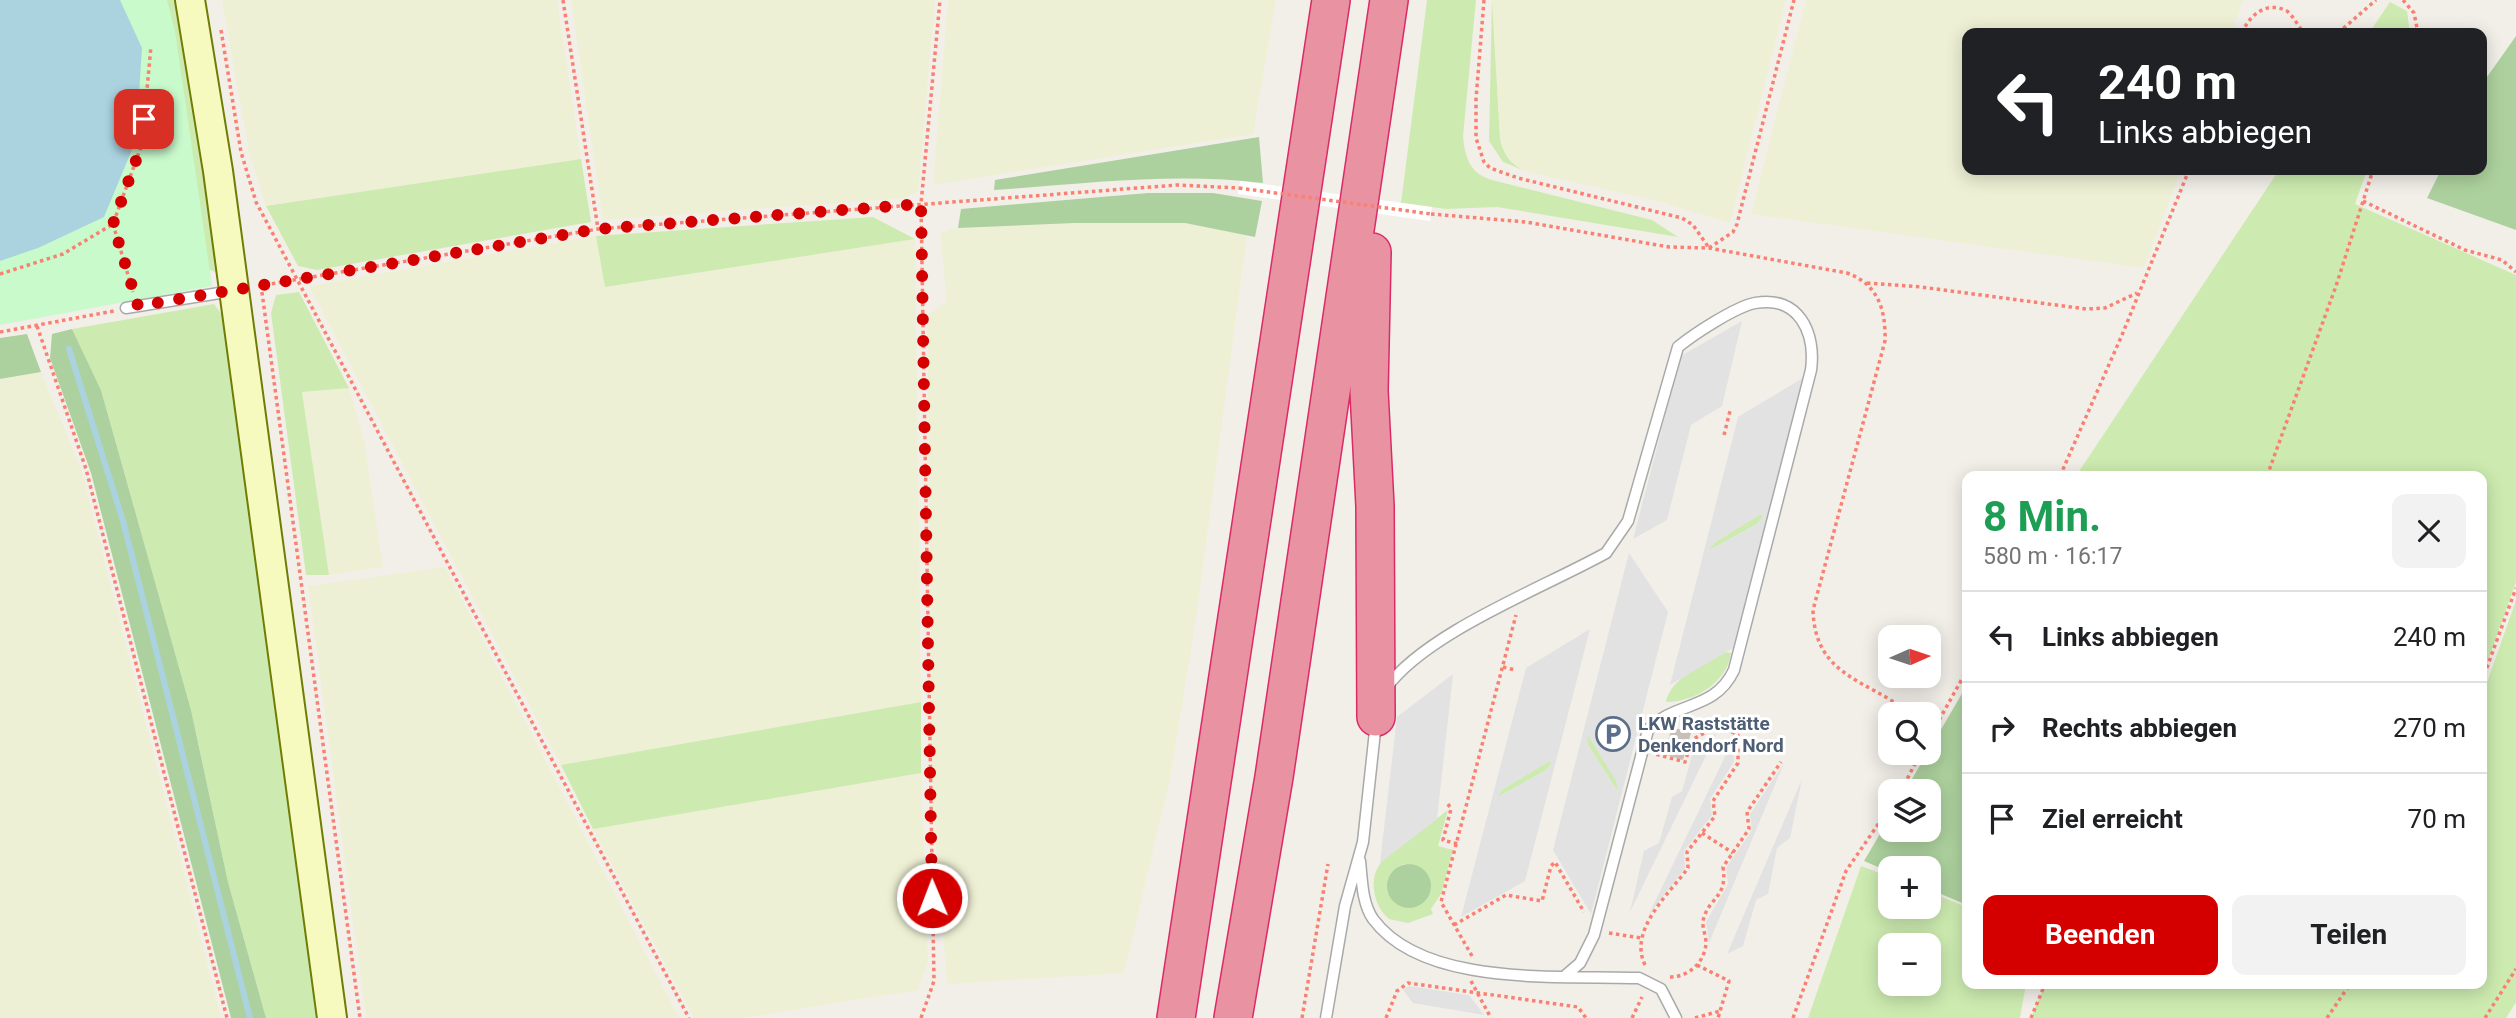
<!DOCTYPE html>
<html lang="de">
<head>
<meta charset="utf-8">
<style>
  :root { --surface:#fff; --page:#f2f2f2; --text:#202124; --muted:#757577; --line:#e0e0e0; --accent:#d40000 }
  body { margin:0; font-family:Roboto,sans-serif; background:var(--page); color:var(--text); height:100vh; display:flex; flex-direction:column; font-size:26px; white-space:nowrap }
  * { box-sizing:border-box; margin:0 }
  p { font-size:23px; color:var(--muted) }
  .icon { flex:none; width:38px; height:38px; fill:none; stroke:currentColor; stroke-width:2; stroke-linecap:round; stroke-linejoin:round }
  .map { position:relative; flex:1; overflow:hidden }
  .details { position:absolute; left:1962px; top:471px; width:525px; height:518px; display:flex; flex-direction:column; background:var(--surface); border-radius:14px; box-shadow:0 4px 18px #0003 }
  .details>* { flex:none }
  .top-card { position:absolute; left:1962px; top:28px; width:525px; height:147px; border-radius:14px; box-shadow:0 4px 18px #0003; background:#202124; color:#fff; overflow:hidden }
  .needle { width:46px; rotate:87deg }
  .controls { position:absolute; left:1878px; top:625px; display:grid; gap:14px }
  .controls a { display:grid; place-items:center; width:63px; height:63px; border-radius:14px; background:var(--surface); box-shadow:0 4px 18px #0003; font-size:35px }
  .pin { position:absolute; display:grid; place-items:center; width:60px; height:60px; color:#fff; margin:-30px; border-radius:14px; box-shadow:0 4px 10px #0006 }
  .me { position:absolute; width:77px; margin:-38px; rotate:359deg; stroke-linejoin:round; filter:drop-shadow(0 0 5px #0008) }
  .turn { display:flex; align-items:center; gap:24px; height:147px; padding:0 21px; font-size:32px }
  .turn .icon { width:91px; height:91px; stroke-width:2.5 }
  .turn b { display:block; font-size:49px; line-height:60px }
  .round { display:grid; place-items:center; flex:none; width:74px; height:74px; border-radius:14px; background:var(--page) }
  .summary { display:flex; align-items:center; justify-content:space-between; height:119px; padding:0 21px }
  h1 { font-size:42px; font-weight:700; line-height:52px; color:#1e9e55 }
  .button { display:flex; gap:14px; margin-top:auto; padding:14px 21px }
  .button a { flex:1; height:80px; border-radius:14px; background:var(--accent); color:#fff; font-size:28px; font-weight:700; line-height:80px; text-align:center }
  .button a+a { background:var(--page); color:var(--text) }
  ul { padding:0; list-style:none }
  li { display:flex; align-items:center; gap:21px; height:91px; padding:0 21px; border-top:2px solid var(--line) }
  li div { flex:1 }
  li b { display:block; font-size:26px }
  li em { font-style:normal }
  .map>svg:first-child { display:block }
  .farmland { fill:#eef0d5 }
  .grass { fill:#cdebb0; fill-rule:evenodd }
  .forest { fill:#add19e }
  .park { fill:#c8facc }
  .parking { fill:#e2e2e2; fill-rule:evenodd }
  .water { fill:#aad3df }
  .pier { fill:#fff }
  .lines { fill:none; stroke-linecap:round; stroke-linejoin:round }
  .stream { stroke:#aad3df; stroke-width:6 }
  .building { fill:#c7bfb8 }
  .lane-casing { stroke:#a9a9a9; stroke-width:13 }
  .secondary-casing { stroke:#707d05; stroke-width:32 }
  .highway-casing { stroke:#dc2a67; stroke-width:40 }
  .path { stroke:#fa8072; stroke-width:3.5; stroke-dasharray:3.5 3.5; stroke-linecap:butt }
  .lane { stroke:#fff; stroke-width:10 }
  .secondary { stroke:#f7fabf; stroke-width:28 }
  .highway { stroke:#e892a2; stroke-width:37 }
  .path-bridge { stroke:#fa8072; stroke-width:3.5; stroke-dasharray:3.5 3.5; stroke-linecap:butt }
  .route { stroke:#d40000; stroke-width:12; stroke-dasharray:0 21.6 }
  .labels { text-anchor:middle; stroke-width:6; stroke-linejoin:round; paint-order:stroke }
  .service-label { font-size:19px; font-weight:bold; fill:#4e5e75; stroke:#fff; text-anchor:start }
</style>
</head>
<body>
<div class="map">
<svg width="2516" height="1018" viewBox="0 0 2516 1018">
  <rect width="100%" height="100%" fill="#f2efe9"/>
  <!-- farmland -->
  <path class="farmland" d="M222,0H557L581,159L266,206L249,153Z
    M571,0H935L918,191L906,198L603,220Z
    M948,0H1276L1253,134L933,185Z
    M1492,0H1786L1730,223L1661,202L1525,171L1513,164L1505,154L1500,139Z
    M1806,0H2243L2231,33H1967V170H2181L2144,268L1751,214Z
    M1075,223H1185L1247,235L1196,619L1170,779L1124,973L947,984L933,805L927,316L947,301L940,233L958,228Z
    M596,236L605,287L915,239L921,702L561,765L309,286Z
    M41,372L81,469L221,1018H0V379Z
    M349,388L364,439L383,567L329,575L302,392Z
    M445,567L679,1018H366L308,586Z
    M921,773L928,962L918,990L742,1018H694L593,829Z"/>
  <!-- grass -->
  <path class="grass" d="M158,0H177L221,275L202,266Z
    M1427,0H1476L1463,136C1465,157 1469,173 1492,180L1652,220L1678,237L1497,207L1446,209L1401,203Z
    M1492,0L1500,139C1503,154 1511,165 1525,171L1503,162L1489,141Z
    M2390,2L2407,11L2410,33H2369Z
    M581,159L591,222L317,270L298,266L266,206Z
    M2279,170H2367L2355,204L2516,275V582L2482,677V476H2076Z
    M873,217L915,239L605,287L596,236Z
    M299,292L349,388L302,392L329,575H306L271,313L276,295Z
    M214,304L228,323L323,1018H266L228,882L191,710L101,390L72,329Z
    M1761,514L1763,517L1757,524L1708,551L1715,542Z
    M2516,600V1002L2506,1018H2031L2045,984H2482V697Z
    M1726,652L1731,653C1727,683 1694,702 1666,702C1670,677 1707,664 1726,652Z
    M921,702V773L593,829L561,765Z
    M1589,734L1617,781L1618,792L1588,745L1586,735Z
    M1549,761L1552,763L1545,771L1496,798L1503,789Z
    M1448,810L1438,846L1453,850L1441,894L1431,909L1433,914L1408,923L1389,919C1374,907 1368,880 1380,864C1390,849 1432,823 1448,810ZM1404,864H1411L1416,906H1401L1388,891L1398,867Z
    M1861,866L1890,877V906H1928L1929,892L1967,907V984H2026L2020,1018H1808ZM1890,945H1928V984H1890Z"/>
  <!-- forest -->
  <path class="forest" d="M2516,36V230L2427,198L2441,170H2482V84Z
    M1259,137L1263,183C1174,172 1083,184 994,190L995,180Z
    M1148,193H1213L1262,201L1255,237L1185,223H1075L958,228L961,209Z
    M72,329L101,390L191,710L228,882L266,1018H231L91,473L50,358L52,334Z
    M27,334L41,372L0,379V338Z
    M1967,685V905L1929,889L1928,868H1890V872L1864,861L1890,817V830H1928V791H1905Z
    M1387 886a22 22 0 1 1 44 0a22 22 0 1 1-44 0Z"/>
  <!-- park -->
  <path class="park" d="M0,0H167L175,31L212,286L0,325Z"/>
  <!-- parking -->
  <path class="parking" d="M1742,321L1722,406L1691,425L1667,520L1633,539L1681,356Z
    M1803,378L1733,648L1670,685L1738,417ZM1761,514L1763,517L1757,524L1708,551L1715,542Z
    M1629,553L1668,612L1591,914L1553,850ZM1587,734L1616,781L1618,792L1588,745Z
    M1590,629L1525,881L1461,917L1526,668ZM1549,761L1552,763L1545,771L1496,798L1503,789Z
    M1453,674L1437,819L1380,863L1397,717Z
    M1717,733L1630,912L1644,851L1659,843L1672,797L1682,791L1695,745Z
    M1733,740L1734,762L1710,799L1712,815L1684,851L1685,868L1648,916Z
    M1784,763L1709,943L1706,922L1728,884L1726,868L1752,830L1750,814Z
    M1802,779L1790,838L1777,848L1768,894L1756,900L1743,946L1727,954Z
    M1409,986L1469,995L1484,1015L1413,1003L1403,990Z"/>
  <!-- water -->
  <path class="water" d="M0,0H120L142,48L136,140L104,217L38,248L0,261Z"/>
  <!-- pier -->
  <path class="pier" d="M1240,181L1432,207L1430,221L1238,194Z"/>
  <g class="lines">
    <!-- stream -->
    <path class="stream" d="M69,349L123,521L250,1018"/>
  </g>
  <!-- building -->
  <path class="building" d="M1672,727L1691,733L1683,760L1664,754Z"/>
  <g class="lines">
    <!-- lane casing -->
    <g class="lane-casing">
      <path id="lane" d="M126,308L232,291
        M1386,688C1427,632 1543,588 1606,553L1628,521L1678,347C1694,334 1735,307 1755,303C1799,295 1816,333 1811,370L1734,670C1714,712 1676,700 1648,730L1594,935L1580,963L1566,975
        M1360,861C1362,880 1362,903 1373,919C1424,988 1562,975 1639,978L1661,989L1676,1018
        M1326,1018L1345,906L1363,842L1376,722"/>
    </g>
    <!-- secondary casing -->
    <g class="secondary-casing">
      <path id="secondary" d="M190,0L218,171L332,1018"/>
    </g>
    <!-- highway casing -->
    <g class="highway-casing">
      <path id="highway" d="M1372,252L1369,391L1375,506L1376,717
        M1176,1018L1331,0
        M1233,1018L1274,777L1389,0"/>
    </g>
    <!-- path -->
    <path class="path" d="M563,0L598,229
      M1484,0L1476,99V138L1484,162L1490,168L1518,178L1682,218L1693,225L1709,248
      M2403,0L2414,13L2418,33
      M221,30L241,152L256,202L689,1018
      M2242,33C2249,16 2266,0 2287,11C2294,17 2298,26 2304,33
      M2338,33L2376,0
      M2363,201L2465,250L2502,260L2516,272
      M1431,214L1526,222L1669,247L1709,248L1847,273C1878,284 1886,310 1885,341L1813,610C1815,677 1867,679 1911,714
      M113,224L133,292
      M1709,248L1733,232L1737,224L1794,0
      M0,274L63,254L113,224L142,144L151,46
      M1867,283L1921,287L2086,309L2105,308L2137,293
      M261,285L360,1018
      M258,286L598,229L1177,185L1239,188
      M37,326L86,469L227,1018
      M0,332L114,311
      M1724,435L1730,411
      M2060,476L2122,335L2189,170
      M2267,476L2336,286L2373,170
      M1503,667L1515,670
      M2482,681L2516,588
      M1928,728L1938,722L1967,670
      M1901,791L1921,752
      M1448,804L1451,809L1443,840L1458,844
      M1702,833L1733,853
      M1454,925L1506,895L1542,901L1551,866L1555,862L1584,912
      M1609,933L1641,938
      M1472,956L1441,902L1516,615
      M1645,965C1628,930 1669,894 1688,868L1687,852L1715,816L1713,801L1738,763V735L1718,725L1692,740L1685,762L1655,754
      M1697,965L1729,981L1718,1018
      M1670,977C1689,977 1705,962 1706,943C1706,936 1702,927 1703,921C1708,897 1728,899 1723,867L1749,829L1747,812L1781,762
      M1471,981L1491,1018
      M921,1018L934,981L921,204L940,0
      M1302,1018L1328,864
      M1386,1018L1397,991L1408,983L1578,1007L1586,1018
      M1632,1018L1642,997
      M1695,1018L1720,1011
      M1793,1018L1846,871L1890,807
      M2031,1018L2045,984
      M2327,1018L2350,984
      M2485,1018L2516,969"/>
    <!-- lane -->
    <use href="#lane" class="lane"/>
    <!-- secondary -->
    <use href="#secondary" class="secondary"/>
    <!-- highway -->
    <use href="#highway" class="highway"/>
    <!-- path-bridge -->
    <path class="path-bridge" d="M1239,188L1431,214"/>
  </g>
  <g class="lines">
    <!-- route -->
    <path class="route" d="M144,119L142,144L113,224L138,306L598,229L921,204L932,898"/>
  </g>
  <!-- icons -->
  <defs>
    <g id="parking-ring" transform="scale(1.75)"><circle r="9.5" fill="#fff" stroke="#5c6f8a" stroke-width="1.5"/><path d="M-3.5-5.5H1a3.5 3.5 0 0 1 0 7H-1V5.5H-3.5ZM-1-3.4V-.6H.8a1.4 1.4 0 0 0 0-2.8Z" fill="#5c6f8a"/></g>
  </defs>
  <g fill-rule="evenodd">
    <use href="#parking-ring" x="1613" y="734"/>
  </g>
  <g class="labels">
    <!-- service labels -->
    <g class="service-label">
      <text x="1638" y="730">LKW Raststätte<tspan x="1638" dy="22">Denkendorf Nord</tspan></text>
    </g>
  </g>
</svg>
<div class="controls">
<a><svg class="needle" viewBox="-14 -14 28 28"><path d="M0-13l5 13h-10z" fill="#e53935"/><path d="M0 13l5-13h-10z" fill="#757577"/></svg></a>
<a><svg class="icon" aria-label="search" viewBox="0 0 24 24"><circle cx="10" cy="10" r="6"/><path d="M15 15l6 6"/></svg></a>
<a><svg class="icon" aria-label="layers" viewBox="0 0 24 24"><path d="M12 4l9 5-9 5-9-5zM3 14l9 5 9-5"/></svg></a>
<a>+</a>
<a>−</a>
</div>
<div class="pin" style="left:144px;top:119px;background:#d93025"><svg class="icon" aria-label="arrive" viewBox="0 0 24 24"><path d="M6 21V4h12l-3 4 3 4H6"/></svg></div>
<svg class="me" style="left:932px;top:898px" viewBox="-20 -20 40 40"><circle r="17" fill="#d40000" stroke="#fff" stroke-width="3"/><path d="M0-11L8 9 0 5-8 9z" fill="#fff"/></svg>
<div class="top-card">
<div class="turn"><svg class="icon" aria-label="left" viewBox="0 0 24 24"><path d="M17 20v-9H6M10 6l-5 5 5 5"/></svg><div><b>240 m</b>Links abbiegen</div></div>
</div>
<section class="details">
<div class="summary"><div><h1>8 Min.</h1><p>580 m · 16:17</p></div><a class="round"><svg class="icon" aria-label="close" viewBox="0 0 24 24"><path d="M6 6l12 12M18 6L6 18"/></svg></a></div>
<ul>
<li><svg class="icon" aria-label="left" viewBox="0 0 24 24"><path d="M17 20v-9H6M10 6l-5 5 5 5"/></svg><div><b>Links abbiegen</b></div><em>240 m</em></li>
<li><svg class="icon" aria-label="right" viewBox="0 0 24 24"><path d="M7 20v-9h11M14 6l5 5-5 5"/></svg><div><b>Rechts abbiegen</b></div><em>270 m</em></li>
<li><svg class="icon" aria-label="arrive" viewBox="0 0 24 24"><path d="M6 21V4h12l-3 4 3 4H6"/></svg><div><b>Ziel erreicht</b></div><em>70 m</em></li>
</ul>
<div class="button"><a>Beenden</a><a>Teilen</a></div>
</section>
</div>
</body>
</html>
